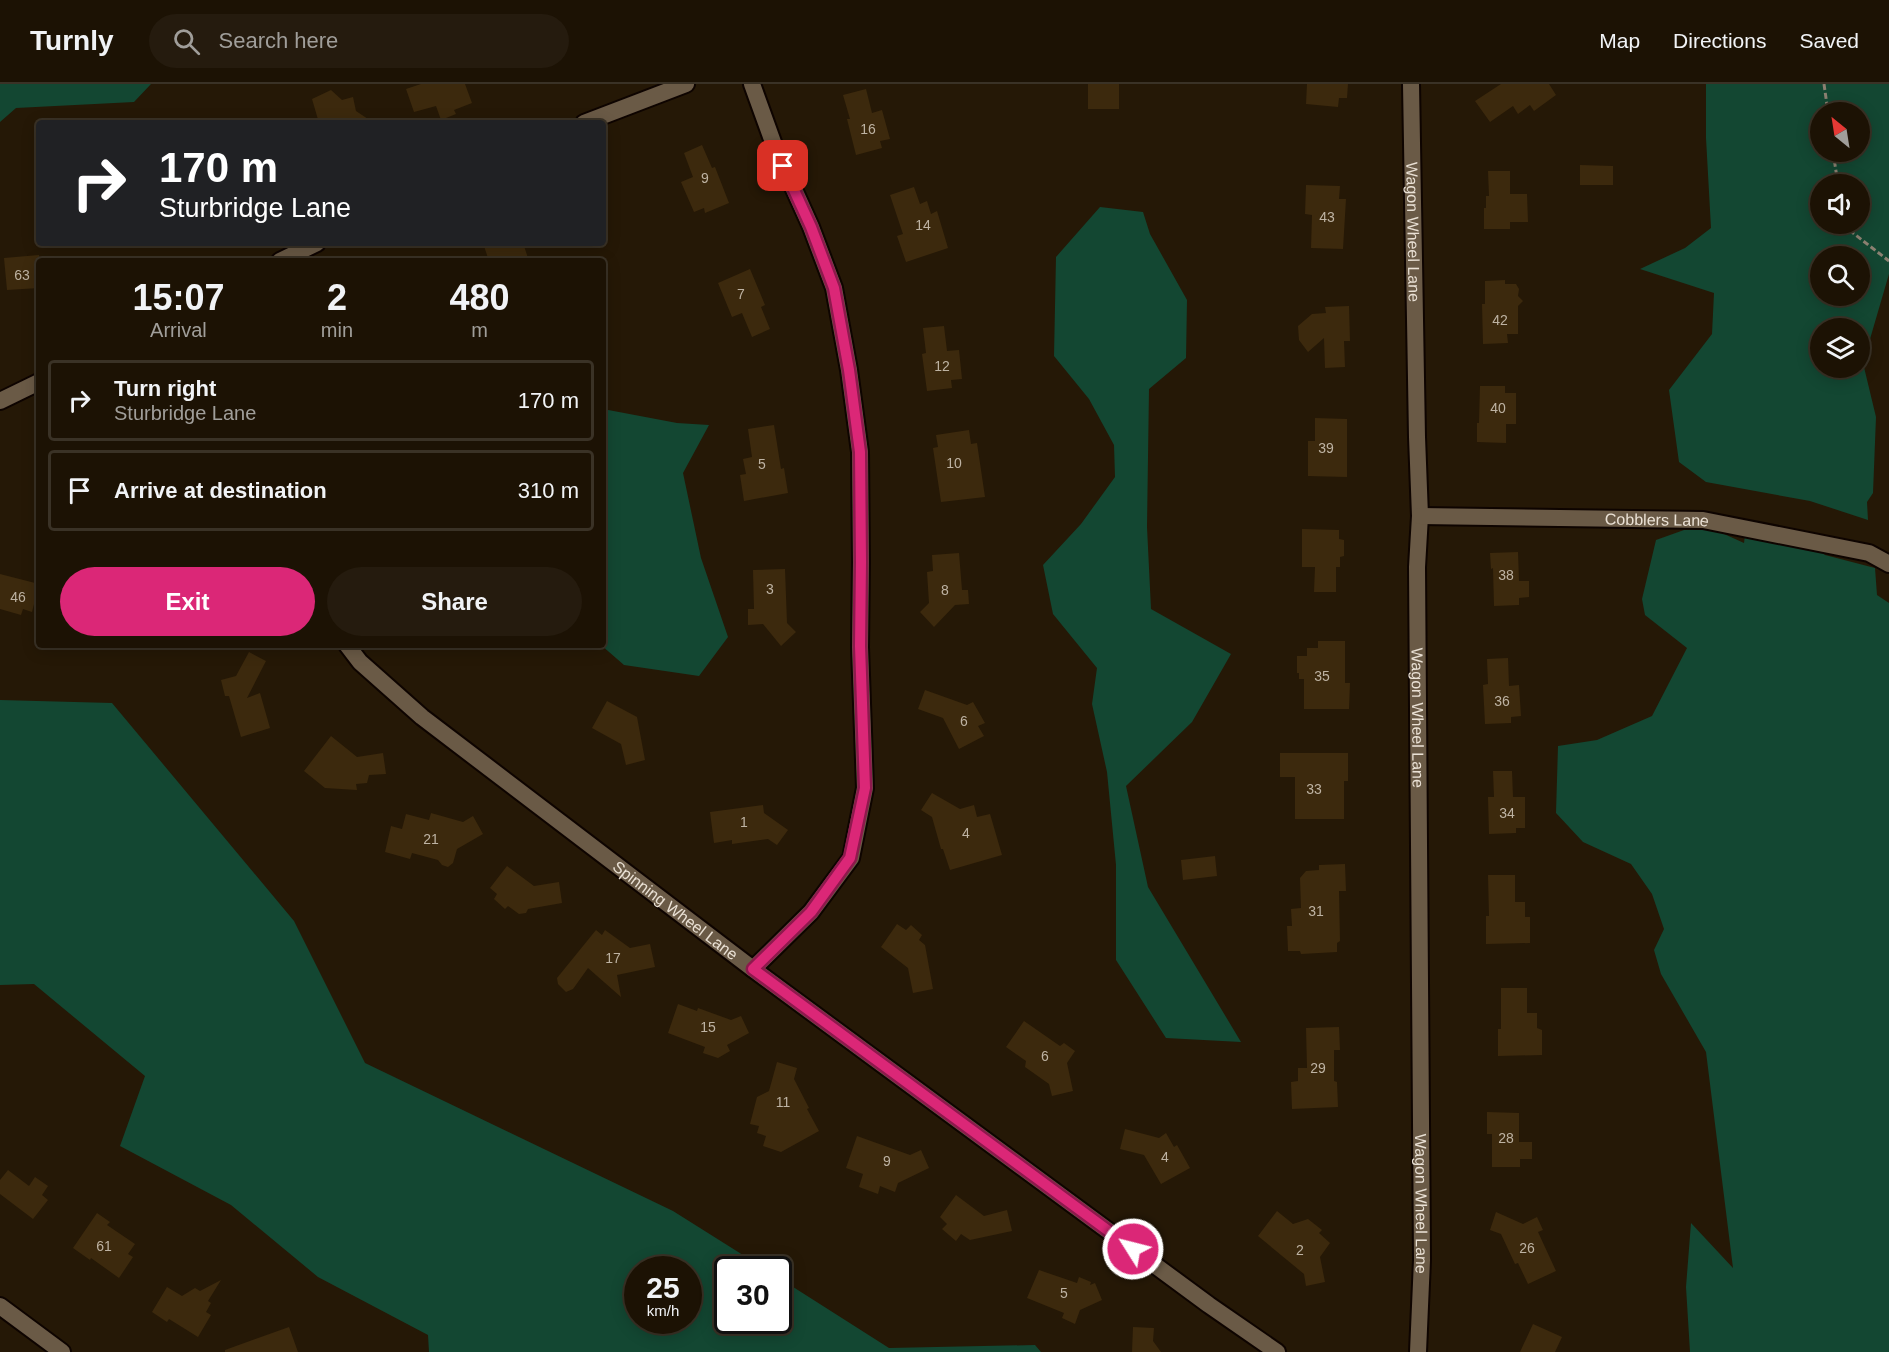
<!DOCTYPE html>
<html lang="en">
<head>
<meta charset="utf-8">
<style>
  :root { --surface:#1c1204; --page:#251b0e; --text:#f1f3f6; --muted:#a09e9a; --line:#3a3226; --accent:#db2777 }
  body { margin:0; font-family:Helvetica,sans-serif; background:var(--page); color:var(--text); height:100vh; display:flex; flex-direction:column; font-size:22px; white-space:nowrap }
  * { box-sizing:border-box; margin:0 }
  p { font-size:20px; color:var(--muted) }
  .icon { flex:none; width:33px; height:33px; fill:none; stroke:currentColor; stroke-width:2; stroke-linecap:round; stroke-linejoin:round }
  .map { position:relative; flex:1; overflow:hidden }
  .panel { position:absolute; left:36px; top:174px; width:570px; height:390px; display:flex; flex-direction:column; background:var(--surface); border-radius:6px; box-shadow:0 3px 15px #0003,0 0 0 2px var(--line) }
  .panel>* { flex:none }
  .hud { position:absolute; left:36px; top:36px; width:570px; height:126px; border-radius:6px; box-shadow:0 3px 15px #0003,0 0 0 2px var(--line); background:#202124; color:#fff; overflow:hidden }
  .needle { width:39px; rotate:330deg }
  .controls { position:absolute; left:1810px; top:18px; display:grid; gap:12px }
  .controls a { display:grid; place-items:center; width:60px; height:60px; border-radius:50%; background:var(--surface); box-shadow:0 3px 15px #0003,0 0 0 2px var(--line); font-size:30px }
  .speed { position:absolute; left:624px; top:1172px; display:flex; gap:12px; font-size:30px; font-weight:700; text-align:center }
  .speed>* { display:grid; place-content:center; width:78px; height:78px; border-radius:50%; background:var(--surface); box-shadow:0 3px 15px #0003,0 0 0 2px var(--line); line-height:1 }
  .speed small { font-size:15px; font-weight:400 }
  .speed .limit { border:3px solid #111; border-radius:9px; background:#fff; color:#111 }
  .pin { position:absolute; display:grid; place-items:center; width:51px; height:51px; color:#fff; margin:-26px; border-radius:12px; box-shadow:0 3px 9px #0006 }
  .me { position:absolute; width:66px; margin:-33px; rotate:306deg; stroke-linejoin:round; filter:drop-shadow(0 0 4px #0008) }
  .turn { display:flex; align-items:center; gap:21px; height:126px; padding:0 24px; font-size:27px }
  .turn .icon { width:78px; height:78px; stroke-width:2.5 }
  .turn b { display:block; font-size:42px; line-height:51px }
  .eta { display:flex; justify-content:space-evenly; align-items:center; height:102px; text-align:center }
  .eta b { font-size:36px; font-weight:700; line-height:42px }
  .action { display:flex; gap:12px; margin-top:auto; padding:12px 24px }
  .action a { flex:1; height:69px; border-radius:36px; background:var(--accent); color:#fff; font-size:24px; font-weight:700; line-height:69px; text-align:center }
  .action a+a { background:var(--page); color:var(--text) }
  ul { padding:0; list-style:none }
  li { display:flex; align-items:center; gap:18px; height:81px; margin:0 12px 9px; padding:0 12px; border:3px solid var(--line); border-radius:6px }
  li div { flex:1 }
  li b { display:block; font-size:22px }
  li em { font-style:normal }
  header { display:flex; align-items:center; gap:36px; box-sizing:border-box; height:84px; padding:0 30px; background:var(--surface); border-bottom:2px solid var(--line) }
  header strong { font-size:28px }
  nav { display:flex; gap:33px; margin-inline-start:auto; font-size:21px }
  .search { width:420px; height:54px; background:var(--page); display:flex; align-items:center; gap:15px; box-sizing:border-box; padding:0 21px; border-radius:33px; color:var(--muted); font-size:22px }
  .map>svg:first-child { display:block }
  .green { fill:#134732; fill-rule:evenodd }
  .building { fill:#3c290d }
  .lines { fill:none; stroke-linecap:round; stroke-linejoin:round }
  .minor-casing { stroke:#0e0400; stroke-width:20 }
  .path { stroke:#8b8071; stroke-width:3; stroke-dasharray:6 3; stroke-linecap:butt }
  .minor { stroke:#6a5a46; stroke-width:16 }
  .route-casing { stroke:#8e194d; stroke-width:15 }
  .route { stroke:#db2777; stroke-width:10 }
  .labels { text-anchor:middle; stroke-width:4.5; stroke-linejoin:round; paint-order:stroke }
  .number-label { font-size:14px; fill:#beb3a3 }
  .street-label { font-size:16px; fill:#eae1d5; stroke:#251806 }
</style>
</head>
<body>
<header>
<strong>Turnly</strong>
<div class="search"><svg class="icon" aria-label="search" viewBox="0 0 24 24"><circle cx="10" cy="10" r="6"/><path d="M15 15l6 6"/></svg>Search here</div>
<nav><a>Map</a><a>Directions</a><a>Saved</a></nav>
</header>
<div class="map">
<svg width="1889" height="1268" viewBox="0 0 1889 1268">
  <rect width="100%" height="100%" fill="#251806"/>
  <!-- green -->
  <path class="green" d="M0,0H151L134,18L16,24L0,38Z
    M1706,0H1889V190L1863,279L1876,333L1873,409L1867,418L1868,436L1810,417L1706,398L1679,378L1669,306L1712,250L1714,209L1640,185L1685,164L1711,144L1706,54ZM1821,28H1860V68H1821ZM1860,100V140H1821V100ZM1860,172V212H1821V172ZM1860,244V284H1821V244Z
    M1100,123L1143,128L1150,150L1187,216L1186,274L1149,305L1147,443L1151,525L1231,570L1192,638L1126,702L1148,803L1241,958L1166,954L1116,876V781L1107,688L1092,620L1097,584L1053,530L1043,481L1081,440L1115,393L1114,361L1089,315L1054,272L1056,173Z
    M603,325L677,339L709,341L683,389L701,474L728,553L699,592L624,581L601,561H603Z
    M1713,445L1744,459L1745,451L1797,464V459L1820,466L1825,471L1875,484L1877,511L1889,519V1268H1690L1686,1203L1691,1139L1733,1184L1706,968L1661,890L1654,866L1664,845L1652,810L1631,780L1583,758L1556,729L1558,662L1597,656L1652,632L1687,564L1645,531L1642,515L1656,456L1684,446Z
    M0,616L112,619L294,837L365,979L673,1127L765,1185H728V1236H778L779,1194L889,1264L1035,1261L1041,1268H429L428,1251L318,1193L231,1121L120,1062L145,992L34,900L0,901ZM638,1185H688V1236H638Z"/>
  <!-- building -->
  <path class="building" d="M421,0H465L472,19L454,26L456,30L441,36L436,22L414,28L406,5Z
    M1088,0H1119V25H1088Z
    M1307,0H1348L1347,14H1339L1338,23L1306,20Z
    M1501,0H1549L1556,11L1534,27L1530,21L1518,30L1513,22L1490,38L1475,17Z
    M866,5L872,29L882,26L890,55L880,57L882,64L856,71L847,35H850L843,11Z
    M331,6L342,16L353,13L356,27L374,39H319L312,15Z
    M702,61L712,84L715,83L729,119L705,129L704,124L694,128L681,98L693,93L684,69Z
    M1580,81L1613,82V101H1580Z
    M1488,87H1510V110H1527L1528,138H1510V145H1484V124H1486V112H1489Z
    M1306,101L1340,102L1339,115H1346L1343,165L1311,164L1312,131L1305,130Z
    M914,103L920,120L927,117L931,130L937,127L948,164L906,178L897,152L903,150L890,111Z
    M483,159H523L528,174L519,177H489Z
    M39,171V204L7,206L4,174Z
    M750,185L765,221L761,223L770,245L752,253L742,229L732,233L718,199Z
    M1505,196V200H1516L1519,205L1518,212L1523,217L1518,222V250H1507L1508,259L1483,260L1482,220H1485V197Z
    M1349,222L1350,257H1344L1345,283L1325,284L1324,254L1308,268L1299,256L1298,242L1312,230L1326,229L1325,223Z
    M944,242L947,267L959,266L962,295L951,296L952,304L927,307L922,270L926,269L923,244Z
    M1480,302H1505V309H1516V340H1506V359L1477,358V339H1479Z
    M1315,334L1347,335V393L1308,392V357H1315Z
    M774,341L781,385L784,384L788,409L744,417L740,391L746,390L743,375L752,373L748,345Z
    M969,346L971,360L977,359L985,413L941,418L933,364L938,363L936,351Z
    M1302,445L1339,446V455L1344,456V472L1340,473V483H1336V508H1314L1315,483H1302Z
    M1518,468L1519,497H1529V513L1519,514V521L1494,522L1493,484L1491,485L1490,469Z
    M959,469L962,506H968L969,520L955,521L934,543L920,528L929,519L927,488L933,487L932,471Z
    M785,485L787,539L796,548L781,562L763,540L748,541V525H754L753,486Z
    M0,490L39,500L32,528L23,525L21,531L0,525Z
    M1318,557H1345V599H1350L1349,625H1304V595H1299V589H1297V572H1307V564H1318Z
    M249,568L266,577L247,614L260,609L270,644L241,653L229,612H225L221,596L236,592Z
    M1508,574L1509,602L1519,601L1521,632L1511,633V639L1485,640L1483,601L1488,600L1487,575Z
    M925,606L967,621L973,618L985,639L978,642L984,652L959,665L943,634L918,625Z
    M607,617L637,633L645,676L626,681L621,660L592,644Z
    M331,652L357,673L383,669L386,690L369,691L367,699L356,700L357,706L325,704L304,687Z
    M1280,669H1348V697H1344V735H1295V693H1280Z
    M1493,687H1512L1513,713H1525V744H1516V749L1489,750L1488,713H1494Z
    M932,709L960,725L974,721L977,733L990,730L1002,771L950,786L943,765H941L932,733L921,726Z
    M763,721L764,729L788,746L777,761L768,755L732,760V756L714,759L710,728Z
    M431,729L463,738L473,732L483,750L457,765L453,779L448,783L442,781L438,776L412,769L410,775L385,768L391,742L402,745L406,730L429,736Z
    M1215,772L1217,792L1183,796L1181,776Z
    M1345,780L1346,807H1339L1340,857L1337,859V868L1301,870L1300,867H1288L1287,842H1292L1291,825L1301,824L1300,794L1306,787L1319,786V781Z
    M507,782L534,802L559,798L562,819L528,825L526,829L519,830L508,822L505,825L494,815L497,810L490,804Z
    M1488,791H1515V818H1525V833H1530V859L1486,860V832H1489Z
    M897,840L906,846L911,841L922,851L919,856L925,861L933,905L913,909L908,884L881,863Z
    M596,846L602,851L605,846L630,864L650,860L655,883L617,891L621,913L588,884L573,905L566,908L558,900L557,894Z
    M1501,904H1527V929H1537V944L1542,946V971L1498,972V945H1501Z
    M678,920L697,927L698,924L731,936L741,932L749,949L727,961L730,967L718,974L703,969L705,963L668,949Z
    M1024,937L1060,962L1064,959L1075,967L1067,979L1073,1007L1052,1012L1049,1000L1025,983L1026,977L1006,963Z
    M1339,943L1340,966H1334V997L1337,998L1338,1023L1292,1025L1291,998L1298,997V984H1307L1306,944Z
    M777,978L797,984L794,995L809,1024L807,1025L819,1047L781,1068L763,1062L766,1052L757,1049L759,1042L750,1040L757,1013L769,1007Z
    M1487,1028L1519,1029V1058H1532V1075H1520V1083H1492V1050H1487Z
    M1125,1045L1159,1054L1166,1049L1174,1063L1177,1061L1190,1084L1161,1100L1144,1071L1120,1065Z
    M857,1052L910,1071L921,1066L929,1084L898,1099L895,1108L880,1102L878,1110L859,1103L863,1090L846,1084Z
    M8,1086L29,1102L35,1093L48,1102L42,1111L48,1116L33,1135L0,1110V1096Z
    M956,1111L984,1132L1007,1126L1012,1147L970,1156L961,1150L956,1157L942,1145L947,1140L940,1133Z
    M1277,1127L1293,1140L1308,1135L1322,1146L1319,1149L1330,1159L1320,1173L1325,1198L1306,1202L1304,1190L1258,1152Z
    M1496,1128L1523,1140L1537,1133L1543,1146L1538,1148L1556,1187L1528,1200L1518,1179L1515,1180L1501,1150L1490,1146Z
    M97,1129L110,1138L107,1141L135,1160L128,1170L133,1173L119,1194L91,1174L90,1176L73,1164Z
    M1039,1186L1077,1199L1079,1193L1091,1198L1090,1201L1095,1199L1102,1216L1080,1226L1075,1240L1062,1234L1064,1229L1027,1214Z
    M221,1196L208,1217L211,1219L206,1228L211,1231L198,1253L169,1235L167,1238L152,1228L167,1203L182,1212L195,1204L200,1207Z
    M1533,1240L1562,1253L1555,1268H1520Z
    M289,1243L298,1268H225V1266Z
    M1133,1243L1154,1244L1153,1257L1161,1268H1132Z"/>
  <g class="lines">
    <!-- minor casing -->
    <g class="minor-casing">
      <g id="minor">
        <path d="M752,0L774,61L811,143L834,204L849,286L860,368L861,478L860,563L865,704L851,774L811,828L753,885"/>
        <path id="s1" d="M1411,0L1417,353L1420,432L1417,483L1422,1176L1418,1268"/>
        <path d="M584,39L686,0"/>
        <path d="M280,177L317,159"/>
        <path d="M0,317L39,298"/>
        <path id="s2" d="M1420,432L1703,436L1869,469L1889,480"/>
        <path id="s3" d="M347,561L360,578L422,633L753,885L1209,1221L1277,1268"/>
        <path d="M0,1222L62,1268"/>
      </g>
    </g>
    <!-- path -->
    <path class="path" d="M1824,0L1828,28
      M1833,68L1838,100
      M1843,140L1844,142L1889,177"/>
    <!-- minor -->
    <use href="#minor" class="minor"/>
  </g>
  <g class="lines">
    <!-- route casing -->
    <g class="route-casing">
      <path id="route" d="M783,82L811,143L834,204L849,286L860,368L861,478L860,562L865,704L850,774L811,828L753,885L1133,1165"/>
    </g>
    <!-- route -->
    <use href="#route" class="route"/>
  </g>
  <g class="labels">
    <!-- number labels -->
    <g class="number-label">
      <text x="868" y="50">16</text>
      <text x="705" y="99">9</text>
      <text x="1327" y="138">43</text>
      <text x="923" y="146">14</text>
      <text x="22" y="196">63</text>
      <text x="741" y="215">7</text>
      <text x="1500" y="241">42</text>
      <text x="942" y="287">12</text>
      <text x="1498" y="329">40</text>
      <text x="1326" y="369">39</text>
      <text x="954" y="384">10</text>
      <text x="762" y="385">5</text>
      <text x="1506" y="496">38</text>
      <text x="770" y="510">3</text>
      <text x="945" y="511">8</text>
      <text x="18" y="518">46</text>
      <text x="1322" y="597">35</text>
      <text x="1502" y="622">36</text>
      <text x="964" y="642">6</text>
      <text x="1314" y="710">33</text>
      <text x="1507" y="734">34</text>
      <text x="744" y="743">1</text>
      <text x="966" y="754">4</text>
      <text x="431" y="760">21</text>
      <text x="1316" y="832">31</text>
      <text x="613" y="879">17</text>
      <text x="708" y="948">15</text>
      <text x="1045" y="977">6</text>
      <text x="1318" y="989">29</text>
      <text x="783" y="1023">11</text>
      <text x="1506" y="1059">28</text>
      <text x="1165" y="1078">4</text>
      <text x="887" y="1082">9</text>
      <text x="104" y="1167">61</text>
      <text x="1527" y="1169">26</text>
      <text x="1300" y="1171">2</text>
      <text x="1064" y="1214">5</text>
    </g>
    <!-- street labels -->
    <g class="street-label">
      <text dy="6" stroke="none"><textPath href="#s1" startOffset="148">Wagon Wheel Lane</textPath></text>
      <text dy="6" stroke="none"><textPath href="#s2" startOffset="237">Cobblers Lane</textPath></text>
      <text dy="6" stroke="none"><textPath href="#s1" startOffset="634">Wagon Wheel Lane</textPath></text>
      <text dy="6" stroke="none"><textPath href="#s3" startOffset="423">Spinning Wheel Lane</textPath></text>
      <text dy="6" stroke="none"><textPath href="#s1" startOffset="1120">Wagon Wheel Lane</textPath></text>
    </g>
  </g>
</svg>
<div class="controls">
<a><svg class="needle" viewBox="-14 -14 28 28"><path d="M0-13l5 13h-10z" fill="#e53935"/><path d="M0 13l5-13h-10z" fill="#a09e9a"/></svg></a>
<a><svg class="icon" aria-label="sound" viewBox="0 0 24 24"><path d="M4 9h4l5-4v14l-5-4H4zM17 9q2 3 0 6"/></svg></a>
<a><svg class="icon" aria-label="search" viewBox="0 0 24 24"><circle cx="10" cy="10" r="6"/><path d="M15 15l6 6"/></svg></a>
<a><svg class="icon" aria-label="layers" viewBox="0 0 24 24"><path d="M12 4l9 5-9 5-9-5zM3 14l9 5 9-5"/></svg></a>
</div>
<div class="speed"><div>25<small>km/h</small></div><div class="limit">30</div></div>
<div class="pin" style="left:783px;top:82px;background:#d93025"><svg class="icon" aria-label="arrive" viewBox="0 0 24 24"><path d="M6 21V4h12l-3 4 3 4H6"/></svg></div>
<svg class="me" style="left:1133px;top:1165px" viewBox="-20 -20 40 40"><circle r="17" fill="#db2777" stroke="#fff" stroke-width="3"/><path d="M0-11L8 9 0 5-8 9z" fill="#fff"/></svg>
<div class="hud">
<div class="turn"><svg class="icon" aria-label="right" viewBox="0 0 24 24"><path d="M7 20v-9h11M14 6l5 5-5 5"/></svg><div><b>170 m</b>Sturbridge Lane</div></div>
</div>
<section class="panel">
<div class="eta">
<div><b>15:07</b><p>Arrival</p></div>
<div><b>2</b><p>min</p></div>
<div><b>480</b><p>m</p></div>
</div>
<ul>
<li><svg class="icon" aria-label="right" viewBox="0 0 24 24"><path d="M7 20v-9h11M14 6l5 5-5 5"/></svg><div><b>Turn right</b><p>Sturbridge Lane</p></div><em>170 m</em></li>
<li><svg class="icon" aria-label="arrive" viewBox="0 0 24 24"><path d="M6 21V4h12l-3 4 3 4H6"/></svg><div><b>Arrive at destination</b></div><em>310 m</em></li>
</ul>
<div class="action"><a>Exit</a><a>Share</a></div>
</section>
</div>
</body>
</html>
